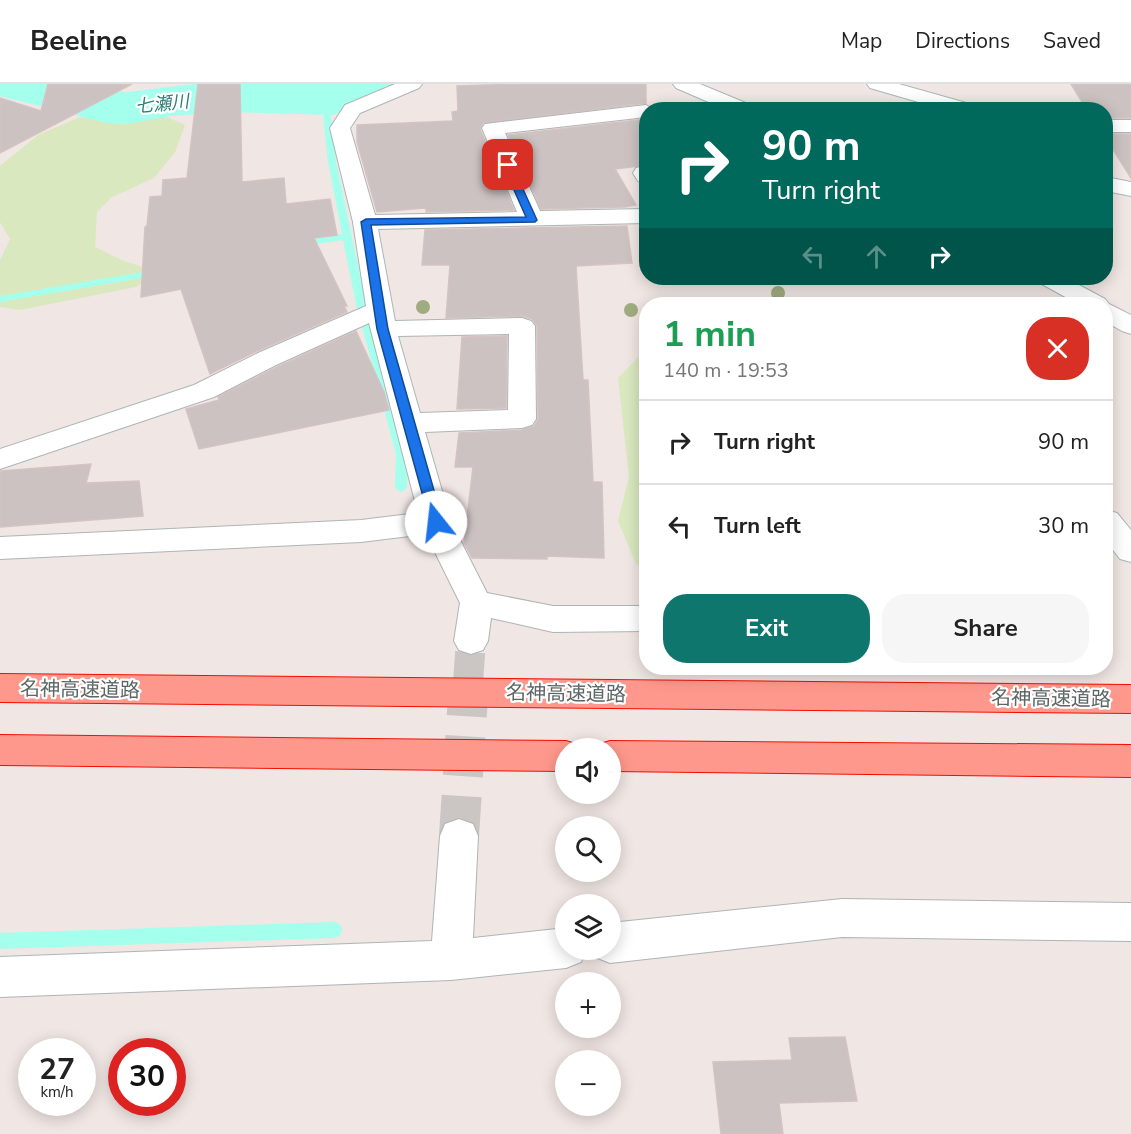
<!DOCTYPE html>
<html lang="en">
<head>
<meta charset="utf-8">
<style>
  :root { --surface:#fff; --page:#f6f6f6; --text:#222; --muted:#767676; --line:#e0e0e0; --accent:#0f766e }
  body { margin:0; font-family:"Nunito Sans","Noto Sans JP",sans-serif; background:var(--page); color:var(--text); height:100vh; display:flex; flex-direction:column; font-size:22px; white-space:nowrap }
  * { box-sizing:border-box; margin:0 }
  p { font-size:20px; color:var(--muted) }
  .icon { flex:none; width:33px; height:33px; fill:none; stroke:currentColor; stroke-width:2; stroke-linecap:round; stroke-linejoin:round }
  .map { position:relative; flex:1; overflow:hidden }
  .drawer { position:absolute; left:639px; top:213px; width:474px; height:378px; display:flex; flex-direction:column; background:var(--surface); border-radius:24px; box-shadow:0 3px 15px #0003 }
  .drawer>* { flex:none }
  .hud { position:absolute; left:639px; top:18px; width:474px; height:183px; border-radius:24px; box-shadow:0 3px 15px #0003; background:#00695c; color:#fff; overflow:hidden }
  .controls { position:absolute; left:555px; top:654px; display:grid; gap:12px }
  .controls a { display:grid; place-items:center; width:66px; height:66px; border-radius:50%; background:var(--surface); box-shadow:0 3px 15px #0003; font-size:30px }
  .speed { position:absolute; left:18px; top:954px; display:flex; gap:12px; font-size:30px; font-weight:700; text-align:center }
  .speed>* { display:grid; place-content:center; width:78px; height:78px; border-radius:50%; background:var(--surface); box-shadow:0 3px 15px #0003; line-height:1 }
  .speed small { font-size:15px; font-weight:400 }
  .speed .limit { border:9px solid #d22; background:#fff; color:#111 }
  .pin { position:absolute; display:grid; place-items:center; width:51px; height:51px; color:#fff; margin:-26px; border-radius:12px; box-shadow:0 3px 9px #0006 }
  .me { position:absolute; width:66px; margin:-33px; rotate:344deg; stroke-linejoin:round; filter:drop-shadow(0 0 4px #0008) }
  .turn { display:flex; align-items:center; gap:21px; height:126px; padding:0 24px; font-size:27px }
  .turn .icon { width:78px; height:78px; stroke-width:2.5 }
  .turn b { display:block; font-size:42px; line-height:51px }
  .lanes { display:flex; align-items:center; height:57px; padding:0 24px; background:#0003; justify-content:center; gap:30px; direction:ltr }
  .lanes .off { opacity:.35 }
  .round { display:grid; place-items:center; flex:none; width:63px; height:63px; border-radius:24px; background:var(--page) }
  .headline { display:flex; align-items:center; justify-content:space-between; height:102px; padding:0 24px }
  h1 { font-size:36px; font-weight:700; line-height:45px; color:#1e9e55 }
  .button { display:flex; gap:12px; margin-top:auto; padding:12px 24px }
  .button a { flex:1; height:69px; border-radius:24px; background:var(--accent); color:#fff; font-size:24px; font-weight:700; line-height:69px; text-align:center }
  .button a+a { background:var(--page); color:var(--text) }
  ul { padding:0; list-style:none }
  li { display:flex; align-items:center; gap:18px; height:84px; padding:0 24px; border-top:2px solid var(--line) }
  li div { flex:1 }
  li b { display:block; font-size:22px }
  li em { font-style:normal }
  header { display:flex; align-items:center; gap:36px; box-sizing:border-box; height:84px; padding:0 30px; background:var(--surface); border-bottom:2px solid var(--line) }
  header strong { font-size:28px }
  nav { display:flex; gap:33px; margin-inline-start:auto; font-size:21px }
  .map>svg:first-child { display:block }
  .green { fill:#d9e8bf }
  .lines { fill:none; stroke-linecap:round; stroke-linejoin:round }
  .stream { fill:#a5ffed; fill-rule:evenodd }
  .river { fill:#a5ffed; fill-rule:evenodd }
  .building { fill:#cbc2c1; stroke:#d5c3c2; stroke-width:1.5 }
  .minor-tunnel-far1 { stroke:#cbc6c4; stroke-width:30; stroke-dasharray:30 15; stroke-linecap:butt }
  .minor-tunnel { stroke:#cbc6c4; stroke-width:40; stroke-dasharray:40 20; stroke-linecap:butt }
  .minor-casing { stroke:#adb5b5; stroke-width:2 }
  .highway-casing { stroke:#f40d00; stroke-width:2 }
  .minor { fill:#fff; fill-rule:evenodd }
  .highway { fill:#ff988c; fill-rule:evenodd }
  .tree { fill:#9fac7f }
  .route { fill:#1a73e8; stroke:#114b97; stroke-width:1.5 }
  .labels { text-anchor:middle; stroke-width:4.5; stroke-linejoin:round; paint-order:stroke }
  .far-water-label { font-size:18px; font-style:italic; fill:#2d8076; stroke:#fff }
  .street-label { font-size:20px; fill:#5c6665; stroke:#fff }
</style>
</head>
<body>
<header>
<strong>Beeline</strong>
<nav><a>Map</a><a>Directions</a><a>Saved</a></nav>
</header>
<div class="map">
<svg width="1131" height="1050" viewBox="0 0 1131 1050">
  <rect width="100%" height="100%" fill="#f0e6e4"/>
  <!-- green -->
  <path class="green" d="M153,27L185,41L175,68L154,94L112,113L97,128L95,163L124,177L158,188L136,203L20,226L0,223V176L10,155L0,138V82L38,51L92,28Z
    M646,265V485L636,480L618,437L629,393L618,294Z"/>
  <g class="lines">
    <!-- stream -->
    <path class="stream" d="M329,14L336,16L330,22L336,78L366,220L408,370L407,404L401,408L395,404L396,370L356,220L343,156L297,163L292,160L297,157L342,150L328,78L322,22Z
      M161,185L165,186V190L0,218V212Z
      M334,838L340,840L342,846L340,852L334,854L0,865V849Z"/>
    <!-- river -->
    <path class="river" d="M0,0H76L106,7L127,8L193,0H406L399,11L332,31L226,28L170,32L127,40L106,39L0,12Z"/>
  </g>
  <!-- building -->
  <path class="building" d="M48,0H132L0,69V14L41,27Z
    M198,0H240L242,98L284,94L286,120L330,115L337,151L314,154L347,222H344L347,228L257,267L210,290L181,205L141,213L145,143L147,142L150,113L162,112L163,96L187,94Z
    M521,0H646V19L483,39L480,45L514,126L426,128V124L377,128L357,58V41L453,37L452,28L458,27L457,2Z
    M1071,0H1131V34H1106V26H1087Z
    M646,35V81L615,85L636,121L625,123L541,125L508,51Z
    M1106,50H1131V94L1106,54Z
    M627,142L632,179L576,182L583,296H588L593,398H602L604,474L547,472V475L472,474L464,459L473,383H455L459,349L522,346L534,342L538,335L537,242L532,235L522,232L446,234L450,181H422L425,146Z
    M356,247L384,308L389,326L199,365L186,325L219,316L218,313L277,283Z
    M507,252L506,324L457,325L462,253Z
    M91,380L86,399L139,397L143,432L0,443V387Z
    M845,953L857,1017L779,1019L783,1050H721L713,978L792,976L789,954Z"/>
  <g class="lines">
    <!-- minor-tunnel-far1 -->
    <path class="minor-tunnel-far1" d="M468,598L471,557"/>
    <!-- minor-tunnel -->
    <path class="minor-tunnel" d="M459,752L469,597"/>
    <!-- minor casing -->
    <g class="minor-casing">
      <path id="minor" d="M395,0H422L419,4L360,29L350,44L375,131L517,128L482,44L485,40L646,21L655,26H646V33L505,49L540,127L646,125V139L378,145L395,237L522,234L531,237L535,242L536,335L532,341L522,344L425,348L451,438L487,509L553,522H646V547L553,548L491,534L488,557L483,566L471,570L459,566L454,557L460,519L426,450L361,458L0,475V453L361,436L418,429L369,239L276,281L214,313L0,385V365L194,301L258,269L366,222L353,138L330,44L345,21ZM509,250L508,326L420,329L398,252Z
        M673,0H700L753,22L756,26H727L676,4Z
        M867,0H899L977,22L980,26H946L870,4Z
        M1106,36H1131V48H1106Z
        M644,82L646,83V99L638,97L633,89L636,84Z
        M1106,93L1131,98V112L1106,107Z
        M1037,194H1066L1105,215L1109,220L1131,231V250L1122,247L1106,238V220H1078L1040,199Z
        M1106,426L1117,429L1131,446V478L1120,475L1106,457Z
        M459,735L473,740L478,752L473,854L566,844V866H586L581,878L566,884L451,896L0,913V873L432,857L440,752L445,740Z
        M842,815L1131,819V857L842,853L610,879L595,873L592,866H610V839Z"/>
    </g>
    <!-- highway casing -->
    <g class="highway-casing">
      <path id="highway" d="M0,590L1131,601V629L0,618Z
        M0,651L566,657L579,661L581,664H566V687L0,681Z
        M610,657L1131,661V693L610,687V664H595L597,661Z"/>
    </g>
    <!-- minor -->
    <use href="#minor" class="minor"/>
    <!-- highway -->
    <use href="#highway" class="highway"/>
  </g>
  <!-- trees -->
  <g class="tree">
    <circle cx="778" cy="209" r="7"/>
    <circle cx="423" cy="223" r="7"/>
    <circle cx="631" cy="226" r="7"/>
  </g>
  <!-- route -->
  <path class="route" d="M508,78L512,81L537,136L535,138L371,141L388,245L443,438L436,443L430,438L377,245L361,138L366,135L526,133L503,81Z"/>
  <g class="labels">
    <!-- far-water labels -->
    <g class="far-water-label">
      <text transform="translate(162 20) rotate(-6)" y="6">七瀬川</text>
    </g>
    <!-- street labels -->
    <g class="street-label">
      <text transform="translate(80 605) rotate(1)" y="7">名神高速道路</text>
      <text transform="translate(566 609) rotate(1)" y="7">名神高速道路</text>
      <text transform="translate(1051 614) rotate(1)" y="7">名神高速道路</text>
    </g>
  </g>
</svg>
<div class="controls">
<a><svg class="icon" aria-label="sound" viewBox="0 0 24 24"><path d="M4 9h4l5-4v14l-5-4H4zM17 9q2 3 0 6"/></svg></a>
<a><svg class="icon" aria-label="search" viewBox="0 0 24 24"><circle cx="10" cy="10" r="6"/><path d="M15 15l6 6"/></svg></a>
<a><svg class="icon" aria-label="layers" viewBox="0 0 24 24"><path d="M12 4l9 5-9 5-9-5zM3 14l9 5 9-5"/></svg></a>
<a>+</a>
<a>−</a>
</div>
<div class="speed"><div>27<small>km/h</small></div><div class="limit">30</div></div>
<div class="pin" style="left:508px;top:81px;background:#d93025"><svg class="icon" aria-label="arrive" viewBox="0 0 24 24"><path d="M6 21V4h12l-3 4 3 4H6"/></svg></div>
<svg class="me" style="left:436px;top:438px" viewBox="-20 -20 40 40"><circle r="19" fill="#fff"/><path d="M0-13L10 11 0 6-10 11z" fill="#1a73e8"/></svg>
<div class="hud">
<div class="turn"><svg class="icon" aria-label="right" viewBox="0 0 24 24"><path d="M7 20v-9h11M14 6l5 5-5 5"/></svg><div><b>90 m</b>Turn right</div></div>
<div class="lanes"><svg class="icon off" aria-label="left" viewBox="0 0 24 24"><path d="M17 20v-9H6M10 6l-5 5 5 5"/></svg><svg class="icon off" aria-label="ahead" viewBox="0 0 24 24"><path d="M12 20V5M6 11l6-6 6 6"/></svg><svg class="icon" aria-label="right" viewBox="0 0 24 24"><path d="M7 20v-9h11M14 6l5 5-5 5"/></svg></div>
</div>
<section class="drawer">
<div class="headline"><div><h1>1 min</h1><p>140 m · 19:53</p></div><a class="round" style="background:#d93025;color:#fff"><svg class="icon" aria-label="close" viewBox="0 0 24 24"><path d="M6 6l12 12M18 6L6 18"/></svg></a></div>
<ul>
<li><svg class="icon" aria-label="right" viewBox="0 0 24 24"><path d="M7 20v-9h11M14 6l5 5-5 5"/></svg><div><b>Turn right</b></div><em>90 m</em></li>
<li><svg class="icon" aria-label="left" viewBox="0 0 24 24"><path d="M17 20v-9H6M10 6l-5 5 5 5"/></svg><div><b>Turn left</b></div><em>30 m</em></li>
</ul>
<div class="button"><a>Exit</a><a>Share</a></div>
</section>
</div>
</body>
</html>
